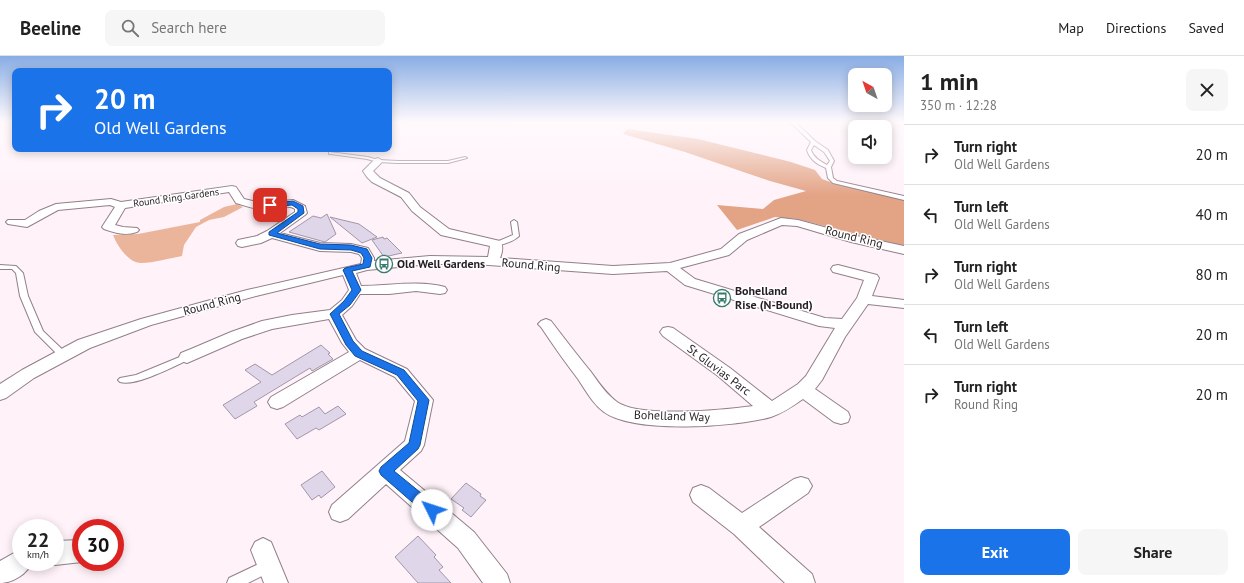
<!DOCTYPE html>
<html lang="en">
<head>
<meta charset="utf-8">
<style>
  :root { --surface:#fff; --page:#f6f6f6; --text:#222; --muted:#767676; --line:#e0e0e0; --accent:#1a73e8 }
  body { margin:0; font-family:"PT Sans",sans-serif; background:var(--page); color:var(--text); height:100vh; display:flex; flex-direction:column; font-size:15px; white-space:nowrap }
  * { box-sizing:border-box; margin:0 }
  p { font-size:13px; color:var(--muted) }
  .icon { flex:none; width:22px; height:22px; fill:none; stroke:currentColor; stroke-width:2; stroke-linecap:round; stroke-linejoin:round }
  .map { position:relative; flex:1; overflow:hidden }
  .panel { display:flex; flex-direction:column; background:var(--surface); width:340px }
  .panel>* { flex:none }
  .guide { position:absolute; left:12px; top:12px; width:380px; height:84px; border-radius:8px; box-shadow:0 2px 10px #0003; background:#1a73e8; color:#fff; overflow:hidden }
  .needle { width:26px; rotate:320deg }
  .tools { position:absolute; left:848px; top:12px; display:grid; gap:8px }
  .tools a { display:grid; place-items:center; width:44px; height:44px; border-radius:8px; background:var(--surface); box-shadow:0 2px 10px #0003; font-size:20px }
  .speed { position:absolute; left:12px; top:463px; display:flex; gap:8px; font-size:20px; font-weight:700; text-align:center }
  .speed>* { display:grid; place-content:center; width:52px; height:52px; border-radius:50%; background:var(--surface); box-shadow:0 2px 10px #0003; line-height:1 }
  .speed small { font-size:10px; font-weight:400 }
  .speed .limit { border:6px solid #d22; background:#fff; color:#111 }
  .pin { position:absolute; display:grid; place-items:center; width:34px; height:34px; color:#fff; margin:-17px; border-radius:8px; box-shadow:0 2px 6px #0006 }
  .me { position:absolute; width:44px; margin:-22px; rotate:311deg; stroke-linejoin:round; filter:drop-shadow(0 0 3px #0008) }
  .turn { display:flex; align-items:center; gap:14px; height:84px; padding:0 16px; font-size:18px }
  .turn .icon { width:52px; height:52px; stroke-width:2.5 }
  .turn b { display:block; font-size:28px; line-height:34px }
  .round { display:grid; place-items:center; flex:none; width:42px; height:42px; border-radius:8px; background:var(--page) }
  .headline { display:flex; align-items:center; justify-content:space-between; height:68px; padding:0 16px }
  h1 { font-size:24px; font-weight:800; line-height:30px }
  .button { display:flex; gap:8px; margin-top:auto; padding:8px 16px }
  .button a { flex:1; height:46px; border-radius:8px; background:var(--accent); color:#fff; font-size:16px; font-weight:800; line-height:46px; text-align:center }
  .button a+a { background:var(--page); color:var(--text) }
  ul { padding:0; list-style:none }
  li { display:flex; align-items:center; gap:12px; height:60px; padding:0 16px; border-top:1px solid var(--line) }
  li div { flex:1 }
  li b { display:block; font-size:15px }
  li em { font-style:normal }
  header { display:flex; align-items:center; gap:24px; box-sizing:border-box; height:56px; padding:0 20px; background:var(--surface); border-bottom:1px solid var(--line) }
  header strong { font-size:19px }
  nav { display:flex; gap:22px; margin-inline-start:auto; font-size:14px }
  .search { width:280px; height:36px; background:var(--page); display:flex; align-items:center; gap:10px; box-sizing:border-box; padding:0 14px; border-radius:8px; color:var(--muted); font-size:15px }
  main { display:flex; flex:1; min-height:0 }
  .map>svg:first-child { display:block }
  .green { fill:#ebb59b }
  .forest { fill:#e3a385 }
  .building { fill:#e0d6e9; stroke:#a197a9 }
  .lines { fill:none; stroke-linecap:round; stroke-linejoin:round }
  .service-casing { stroke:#927f8a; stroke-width:2 }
  .minor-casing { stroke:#927f8a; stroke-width:2 }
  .service { fill:#fff; fill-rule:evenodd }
  .minor { fill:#fff; fill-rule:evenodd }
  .route { fill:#1a73e8; stroke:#114b97 }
  .labels { text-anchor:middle; stroke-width:3; stroke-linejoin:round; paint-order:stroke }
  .far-street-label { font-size:10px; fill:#261e23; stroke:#fff }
  .street-label { font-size:12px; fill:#261e23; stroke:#fff }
  .poi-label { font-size:12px; font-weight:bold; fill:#261e23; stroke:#fff; text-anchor:start }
</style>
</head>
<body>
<header>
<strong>Beeline</strong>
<div class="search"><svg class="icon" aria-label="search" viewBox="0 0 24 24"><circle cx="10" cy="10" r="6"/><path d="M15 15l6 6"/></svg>Search here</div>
<nav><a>Map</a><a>Directions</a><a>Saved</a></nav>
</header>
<main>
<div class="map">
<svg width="904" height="527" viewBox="0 0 904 527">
  <rect width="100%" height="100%" fill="#fff2f9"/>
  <!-- green -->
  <path class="green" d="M237,148L243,151L224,161L209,164L196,171L184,189L182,200C170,202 154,207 141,207C128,207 117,189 113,179L138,178L200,166V164L224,151Z"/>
  <!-- forest -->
  <path class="forest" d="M627,73L698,83L791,106L815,114L822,123L836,128L904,144V190L797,163L775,161L737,174L717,149L763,153L774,144L806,135L770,125L685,96L623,78Z"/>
  <!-- building -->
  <path class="building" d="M327,158L336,178L325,186L289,176L313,160L321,162Z
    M330,161L359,168L377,181L362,187Z
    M383,181L384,183L387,182L402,197L384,201L372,184Z
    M321,289L330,297L328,298L333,303L312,315L310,312L277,332L254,346L257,350L235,363L223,349L261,326L245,314L255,308L272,319Z
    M338,350L346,358L319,374L316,372L297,383L285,368L300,359L302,361L319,351L325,358Z
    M322,415L335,431L321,442L319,439L312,444L301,429Z
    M466,427L481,438L480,440L486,444L471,461L462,454L464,452L451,443Z
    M418,480L436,499L434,501L443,511L439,514L451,527H418L395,501Z"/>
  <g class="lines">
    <!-- service casing -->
    <g class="service-casing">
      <path id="service" d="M790,66H795L815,85L828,94L834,105L831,111L833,122L837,125L904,140V144L833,127L828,122L826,112C817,108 810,104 807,94L811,86ZM814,89L824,96L830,105L827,109C820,105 814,102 811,94Z
        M329,96L368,101L378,104L398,105H448L465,101L467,102L448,107H398L378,106L367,103L331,98H329Z
        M514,164L517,166L519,180C513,186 504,188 496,190L494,189V187L513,179L511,166Z
        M0,209L16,210L23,217L28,240L43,275L66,297L67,299L66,301H60L35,276L20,240L16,217L12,213H0Z
        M187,298L190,299L191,301L190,303C175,310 135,331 120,326L118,324L120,322L136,319Z
        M267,504L272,505L273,510L272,515L248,527H227L229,522Z"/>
    </g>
    <!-- minor casing -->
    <g class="minor-casing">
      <path id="minor" d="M378,102L383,105L373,115L380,122L409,137L420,151L449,173L500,185C504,190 502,197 500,202L613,210L670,207L721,193L739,178L781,162L798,164L857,180L904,190V198L851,186L797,170L782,169L747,184L729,199L680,212L695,223L825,262L842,263L857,242L864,224L833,216L831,213L833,210L838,209L877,219L879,222L872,240L904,244V252L868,248L845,281L822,324L815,333L848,356L850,361L848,366L841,368L834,366L803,343C793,350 783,357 771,361C736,371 634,378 604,356C593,348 586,335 578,323C565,306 553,289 541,271L538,268L541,265L546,263L551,265C564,282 577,299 591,316C598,326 606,338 617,346C639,362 725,354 753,350L718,320L663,280L660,276L663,272L668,271L673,272L730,312L772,345L798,328L806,320L835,272L819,270L685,229L667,215L613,218L474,208H430L367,214L356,217L361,230C389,230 418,224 445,231L447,234L445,237L440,238L416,235L389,238H360L352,250L342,259L356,284L365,293L407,313L433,344L424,389L421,395L400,414L474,476L507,518L510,527H483L458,492L386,428L348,463L340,466L332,463L329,456L332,449L405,385L415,345L395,321L360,304L283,351L277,353L271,351L268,346L271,341L349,296L342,287L329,263L272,273L242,283L187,307L181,305L179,301L181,297L191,293L231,276L262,265L292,259L330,254L342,244L349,234L343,219L256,240L151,269L90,292L34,322L6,342L0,344V328L22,314L78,284L141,263L247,234L361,208L362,202L359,198L351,196L320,195L272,182L261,187L242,191L238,190L236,187L238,184L257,180L267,175L295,156V153C286,147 272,154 261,153C253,153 244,149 236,147L229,136L125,152L115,169L123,171L137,172L139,174L137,176C125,180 116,177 104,173L102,171L115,151L110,149L58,154L27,171L8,168L6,166L8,164H25L39,155L56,148L111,143L121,146L232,130L236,131L244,143L261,147L293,144L305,150L307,157L305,159L280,177L320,187L351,188L368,192L374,202V205L430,200L488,201L490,190L441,179L412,155L401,141L372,126L367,121L363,115L375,103Z
        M801,421L808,423L812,430L808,437L759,471L812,518L815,527H785L734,478L693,446L690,439L693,432L701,429L709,432L742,457L794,423Z
        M263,482L271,486L288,527H264L251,494L255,486Z
        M81,484L82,506L55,509L48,506H55V485Z
        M21,493V506H32C27,518 13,527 0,527V505Z"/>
    </g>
    <!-- service -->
    <use href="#service" class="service"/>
    <!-- minor -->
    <use href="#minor" class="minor"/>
  </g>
  <!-- sky -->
  <linearGradient id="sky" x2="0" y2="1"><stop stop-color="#88ade4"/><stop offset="0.47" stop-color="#fff9fc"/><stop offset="1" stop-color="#fff9fc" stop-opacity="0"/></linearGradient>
  <rect width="904" height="140" fill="url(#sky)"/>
  <!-- route -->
  <path class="route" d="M293,145L303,150L304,157L277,177L320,188L351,189L367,193L372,202L370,211L352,215L361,234L350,249L339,258L353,285L362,295L404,314L429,344L420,389L418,393L394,415L437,450L438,454L437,459L432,460L427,459L381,419L379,415L381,411L409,387L418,345L397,319L355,300L346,289L330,258L344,245L352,234L343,214L345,212L363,208L364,202L361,197L351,194L320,193L269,179V176L298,156V153L292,149L270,151H267V148Z"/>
  <!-- icons -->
  <defs>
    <g id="bus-ring" transform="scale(0.9)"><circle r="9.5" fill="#fff" stroke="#387b6e" stroke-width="1.5"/><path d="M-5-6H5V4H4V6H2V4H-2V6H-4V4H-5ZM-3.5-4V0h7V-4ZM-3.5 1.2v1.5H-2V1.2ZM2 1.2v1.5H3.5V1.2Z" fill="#387b6e"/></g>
  </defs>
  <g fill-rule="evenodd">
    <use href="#bus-ring" x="384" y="208"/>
    <use href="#bus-ring" x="722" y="242"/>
  </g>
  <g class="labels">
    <!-- far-street labels -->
    <g class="far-street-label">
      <text transform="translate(176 141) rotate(-8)" y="4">Round Ring Gardens</text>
    </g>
    <!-- street labels -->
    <g class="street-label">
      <text transform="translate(854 181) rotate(14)" y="4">Round Ring</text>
      <text transform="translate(531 209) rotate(5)" y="4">Round Ring</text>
      <text transform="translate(212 248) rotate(-15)" y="4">Round Ring</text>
      <text transform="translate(719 314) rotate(37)" y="4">St Gluvias Parc</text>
      <text transform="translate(672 360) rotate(2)" y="4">Bohelland Way</text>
    </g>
    <!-- poi labels -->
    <g class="poi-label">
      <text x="397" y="212">Old Well Gardens</text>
      <text x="735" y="239">Bohelland<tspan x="735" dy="14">Rise (N-Bound)</tspan></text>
    </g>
  </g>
</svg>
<div class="tools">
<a><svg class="needle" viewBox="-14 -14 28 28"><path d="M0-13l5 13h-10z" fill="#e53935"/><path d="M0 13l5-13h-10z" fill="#767676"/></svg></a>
<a><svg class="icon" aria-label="sound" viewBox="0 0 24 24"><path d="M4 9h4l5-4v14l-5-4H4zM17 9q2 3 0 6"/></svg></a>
</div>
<div class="speed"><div>22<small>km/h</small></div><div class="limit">30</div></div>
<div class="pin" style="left:270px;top:149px;background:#d93025"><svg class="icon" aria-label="arrive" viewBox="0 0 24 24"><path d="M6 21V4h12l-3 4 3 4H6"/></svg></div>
<svg class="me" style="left:432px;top:454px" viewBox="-20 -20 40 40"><circle r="19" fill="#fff"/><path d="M0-13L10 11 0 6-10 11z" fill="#1a73e8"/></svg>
<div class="guide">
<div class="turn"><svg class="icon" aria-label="right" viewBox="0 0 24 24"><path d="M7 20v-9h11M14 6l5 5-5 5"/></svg><div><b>20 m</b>Old Well Gardens</div></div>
</div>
</div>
<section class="panel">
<div class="headline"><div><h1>1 min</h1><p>350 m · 12:28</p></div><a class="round"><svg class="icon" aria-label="close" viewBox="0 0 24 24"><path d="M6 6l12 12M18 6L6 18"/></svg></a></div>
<ul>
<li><svg class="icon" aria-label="right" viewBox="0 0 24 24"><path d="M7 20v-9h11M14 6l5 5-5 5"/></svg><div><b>Turn right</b><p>Old Well Gardens</p></div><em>20 m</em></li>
<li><svg class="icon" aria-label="left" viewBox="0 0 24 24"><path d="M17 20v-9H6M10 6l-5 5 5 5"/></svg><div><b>Turn left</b><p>Old Well Gardens</p></div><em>40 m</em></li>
<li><svg class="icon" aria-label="right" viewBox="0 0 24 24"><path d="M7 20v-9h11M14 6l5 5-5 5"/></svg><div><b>Turn right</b><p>Old Well Gardens</p></div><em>80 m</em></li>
<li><svg class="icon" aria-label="left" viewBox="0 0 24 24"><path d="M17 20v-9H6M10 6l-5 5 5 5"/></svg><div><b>Turn left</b><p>Old Well Gardens</p></div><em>20 m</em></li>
<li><svg class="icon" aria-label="right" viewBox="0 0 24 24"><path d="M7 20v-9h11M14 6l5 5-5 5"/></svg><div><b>Turn right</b><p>Round Ring</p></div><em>20 m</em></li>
</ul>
<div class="button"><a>Exit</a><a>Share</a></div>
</section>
</main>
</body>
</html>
